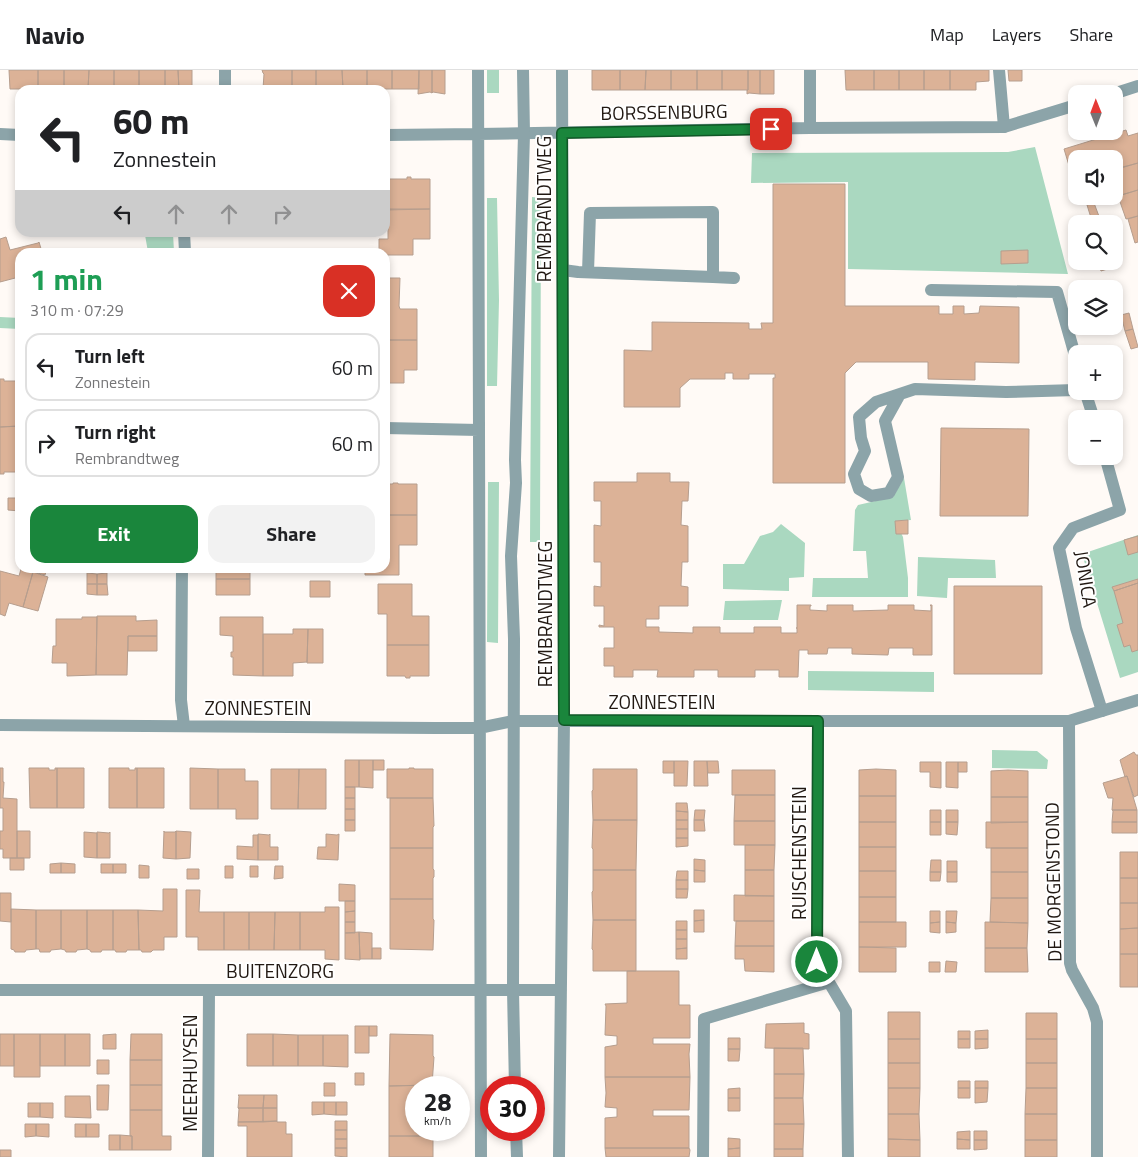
<!DOCTYPE html>
<html lang="en">
<head>
<meta charset="utf-8">
<style>
  :root { --surface:#fff; --page:#f2f2f2; --text:#202124; --muted:#757577; --line:#e0e0e0; --accent:#1a863c }
  body { margin:0; font-family:"Titillium Web",sans-serif; background:var(--page); color:var(--text); height:100vh; display:flex; flex-direction:column; font-size:19px; white-space:nowrap }
  * { box-sizing:border-box; margin:0 }
  p { font-size:16px; color:var(--muted) }
  .icon { flex:none; width:28px; height:28px; fill:none; stroke:currentColor; stroke-width:2; stroke-linecap:round; stroke-linejoin:round }
  .map { position:relative; flex:1; overflow:hidden }
  .sheet { position:absolute; left:15px; top:178px; width:375px; height:325px; display:flex; flex-direction:column; background:var(--surface); border-radius:15px; box-shadow:0 2px 8px #0003 }
  .sheet>* { flex:none }
  .hud { position:absolute; left:15px; top:15px; width:375px; height:152px; border-radius:15px; box-shadow:0 2px 8px #0003; background:#fff; color:var(--text); overflow:hidden }
  .needle { width:32px; rotate:359deg }
  .buttons { position:absolute; left:1068px; top:15px; display:grid; gap:10px }
  .buttons a { display:grid; place-items:center; width:55px; height:55px; border-radius:10px; background:var(--surface); box-shadow:0 2px 8px #0003; font-size:25px }
  .speed { position:absolute; left:405px; top:1006px; display:flex; gap:10px; font-size:25px; font-weight:700; text-align:center }
  .speed>* { display:grid; place-content:center; width:65px; height:65px; border-radius:50%; background:var(--surface); box-shadow:0 2px 8px #0003; line-height:1 }
  .speed small { font-size:12px; font-weight:400 }
  .speed .limit { border:8px solid #d22; background:#fff; color:#111 }
  .pin { position:absolute; display:grid; place-items:center; width:42px; height:42px; color:#fff; margin:-21px; border-radius:10px; box-shadow:0 2px 8px #0006 }
  .me { position:absolute; width:55px; margin:-28px; rotate:0deg; stroke-linejoin:round; filter:drop-shadow(0 0 4px #0008) }
  .turn { display:flex; align-items:center; gap:18px; height:105px; padding:0 15px; font-size:22px }
  .turn .icon { width:65px; height:65px; stroke-width:2.5 }
  .turn b { display:block; font-size:35px; line-height:42px }
  .lanes { display:flex; align-items:center; height:48px; padding:0 15px; background:#0003; justify-content:center; gap:25px; direction:ltr }
  .lanes .off { opacity:.35 }
  .round { display:grid; place-items:center; flex:none; width:52px; height:52px; border-radius:15px; background:var(--page) }
  .overview { display:flex; align-items:center; justify-content:space-between; height:85px; padding:0 15px }
  h1 { font-size:30px; font-weight:700; line-height:38px; color:#1e9e55 }
  .primary-button { display:flex; gap:10px; margin-top:auto; padding:10px 15px }
  .primary-button a { flex:1; height:58px; border-radius:15px; background:var(--accent); color:#fff; font-size:20px; font-weight:700; line-height:58px; text-align:center }
  .primary-button a+a { background:var(--page); color:var(--text) }
  ul { padding:0; list-style:none }
  li { display:flex; align-items:center; gap:15px; height:68px; margin:0 10px 8px; padding:0 5px; border:2px solid var(--line); border-radius:15px }
  li div { flex:1 }
  li b { display:block; font-size:19px }
  li em { font-style:normal }
  header { display:flex; align-items:center; gap:30px; box-sizing:border-box; height:70px; padding:0 25px; background:var(--surface); border-bottom:1px solid var(--line) }
  header strong { font-size:24px }
  nav { display:flex; gap:28px; margin-inline-start:auto; font-size:18px }
  .map>svg:first-child { display:block }
  .green { fill:#aad8c0 }
  .building { fill:#dcb297; stroke:#b69e8e }
  .lines { fill:none; stroke-linecap:round; stroke-linejoin:round }
  .service { stroke:#8ca4a9; stroke-width:12 }
  .minor { stroke:#8ca4a9; stroke-width:12 }
  .tertiary { stroke:#8ca4a9; stroke-width:12 }
  .route-casing { stroke:#115727; stroke-width:12 }
  .route { stroke:#1a863c; stroke-width:9 }
  .labels { text-anchor:middle; stroke-width:4; stroke-linejoin:round; paint-order:stroke }
  .street-label { font-size:19px; fill:#211812; stroke:#fff }
</style>
</head>
<body>
<header>
<strong>Navio</strong>
<nav><a>Map</a><a>Layers</a><a>Share</a></nav>
</header>
<div class="map">
<svg width="1138" height="1087" viewBox="0 0 1138 1087">
  <rect width="100%" height="100%" fill="#fffaf6"/>
  <!-- green -->
  <path class="green" d="M487,0H499V23H487Z
    M1035,77L1068,204L848,199V112L751,113L752,83L1008,82Z
    M532,127L541,128L540,472H530Z
    M487,128H497L499,230L497,316H487Z
    M173,163L174,182H148L145,165Z
    M0,247L20,248V259L0,258Z
    M904,408L911,450L895,451L903,467L908,508V527H812L813,508H868L866,481H853L855,440L858,435L893,427Z
    M488,412H499L498,573L487,572Z
    M781,454L805,473L804,507L789,508V521L723,519V494H744L760,466L773,462Z
    M1138,465V602L1120,608L1082,484Z
    M918,487L995,490L996,508H948L947,528L917,526Z
    M782,530L778,550H723L725,531Z
    M808,601L934,602V622L808,620Z
    M992,680L1037,681L1048,690L1047,699L992,698Z"/>
  <!-- building -->
  <path class="building" d="M9,0H38V19H10Z
    M38,0H64V19H38Z
    M64,0H89L88,19H64Z
    M89,0H114V19H88Z
    M114,0H139V19H114Z
    M139,0H165V19H139Z
    M165,0H178L179,20H165Z
    M178,0H192V20H179Z
    M262,0H292V19H263L264,4L263,3Z
    M292,0H316V19H292Z
    M316,0H342L343,19H316Z
    M342,0H367V19H343Z
    M367,0H392V19H367Z
    M392,0H419V19H392Z
    M419,0H432V23L430,22L418,24Z
    M432,0H445V24L433,22L432,23Z
    M592,0H620V20H592Z
    M620,0H646L645,20H620Z
    M646,0H671V20H645Z
    M671,0H697V20H671Z
    M697,0H722V20H697Z
    M722,0H748V20H722Z
    M748,0H760V24L749,23L747,24V20H748Z
    M760,0H774V24H760Z
    M845,0H874V20H846Z
    M874,0H899V20H874Z
    M899,0H924V20H899Z
    M924,0H950V20H924Z
    M950,0H989V11L976,12V20H950Z
    M1008,0H1022V11H1009Z
    M1126,60L1128,66L1138,63V93L1123,97L1120,89L1114,91V89H1076V111L1074,112L1064,79Z
    M1138,93V120L1118,126L1114,110V100Z
    M407,107H411V109H430V139L385,140V109H407Z
    M773,114H845V236H939V244H953V236H964V244L979,243L980,236L1019,237V293L975,292V310L928,309V292H856L845,303V413H773V308H775V304H749V309H733V303H725V309H690L680,318V337H624V280L652,281V252L749,253V259H762L761,253H773Z
    M1138,120V146L1126,149L1118,126Z
    M1084,126H1093L1094,133L1087,135Z
    M1094,133L1100,149L1092,151L1087,135Z
    M388,139H430V169H413V185H385V182H379V169H388Z
    M1138,146V172L1135,173L1128,149Z
    M6,167L10,180L38,173L39,172L42,182H20V212L19,207L0,212V169Z
    M1028,180V193L1001,194V181Z
    M1098,191H1113L1114,197L1101,201Z
    M385,208H400L399,236L400,239H417V270H385Z
    M1129,243L1133,259L1125,261L1121,245Z
    M1133,259L1138,277L1131,279L1125,261Z
    M385,270H417V300H404V313H385Z
    M0,309H4V311H20V356L0,357Z
    M20,356V402H4V404H0V357Z
    M941,358L1029,359L1028,446H940Z
    M637,403H670V412H689L688,431H682L681,455L688,456V492H682L681,516L688,517V536H659V549H646V557H659V562L693,563V557H720V563H754V557H781V563H797V558H796H797V535H811V536H810V540L827,541V535H853V541L888,540V535H914V540L931,541V536L930,535H932V585H913V578H889L888,585L852,584V578H828L827,584H808V580H799L798,607H779V600H755V607H718V600H694V607H657L658,600H633V607H614V596H604V578H614V557H599V555L604,556V536H594V516L601,517V492H594V455L601,456V431H594V412H637Z
    M393,413H398V414H417V445H385V414H393Z
    M8,428H20V441L8,440Z
    M385,445H417V475H399V505H365V498H385Z
    M908,450V464H896L895,451Z
    M1138,466V482L1128,485L1124,470Z
    M35,498H47L45,505L34,502Z
    M216,498H250V509H216Z
    M21,499L33,502L23,537L9,533L5,546L0,544V501L19,506Z
    M33,502L48,507L38,541L23,537Z
    M87,503L97,504V514H87Z
    M107,503V514H97V504Z
    M216,509H250V525H216Z
    M1138,509V513L1114,521L1112,517Z
    M310,511H330V527H310Z
    M1138,513V580L1132,582L1130,575L1124,577L1117,555L1123,553L1114,521Z
    M87,514H97V525L87,524Z
    M97,514H107L108,525H97Z
    M378,514H412V546H429V575H387V544H378Z
    M954,516H1042V604H954Z
    M97,546H136V551L157,550V566H128L127,605H96Z
    M82,547H97L96,605L67,606V593H52L53,576H56V549H82Z
    M220,547H263V606L233,605V587H231V582H233V566L220,565Z
    M293,559H308L307,592L293,593V606H263V564H293Z
    M308,559H323V593H307Z
    M128,566H157V581H128Z
    M387,575H429V606H410V608H406L405,606H387Z
    M1134,682L1136,685H1138V725L1134,727L1127,706L1125,707L1120,690Z
    M345,690H359V717H345Z
    M359,690H373V718L359,717Z
    M373,690H384V700H373Z
    M663,691H674V703H663Z
    M674,691H688L687,716H674Z
    M694,691H707L708,716H694Z
    M707,691H718L719,703H708Z
    M920,692H941V718L930,717V702H920Z
    M946,692H958V718L946,717Z
    M958,692H967V702H958Z
    M0,698H3V712H4L3,728L17,729V788H3V779H0V761H3V738H0Z
    M29,698H49V700H55V698H57V738H30Z
    M57,698H84V738H57Z
    M109,698H129V700H135V698H137V738H109Z
    M137,698H164V738H137Z
    M190,698L218,699V739H190Z
    M409,698H414V699H433V728H387V699H409Z
    M218,699H245V711H258V749H236V739H218Z
    M271,699H299L298,739H271Z
    M299,699H326V739H298Z
    M593,699H637V750H593L592,721L593,720Z
    M876,699L896,700V726H859V700Z
    M732,700H775V725H732Z
    M1008,700L1028,701V727H991V701Z
    M1127,706L1137,740H1112L1113,728H1108L1103,713Z
    M345,717H355V728H345Z
    M735,725H775V751H734Z
    M859,726H896V752H859Z
    M991,727H1028V752L991,753Z
    M345,728H355V739H345Z
    M390,728H433L434,756L433,757V778H390Z
    M676,733H687L688,742L676,741Z
    M345,739H355V750H345Z
    M695,740H705L704,750H694Z
    M930,740H941V752H930Z
    M946,740H958V752H946Z
    M1112,740H1137V752H1112L1113,741Z
    M676,741L688,742V750H676Z
    M345,750H355V761H345Z
    M593,750H637L636,800H593V779L592,778Z
    M676,750H688V759H676Z
    M694,750H704L705,761H694Z
    M734,751H775V775H734Z
    M859,752H896V777H859Z
    M930,752H941V765H930Z
    M946,752H958L957,765L946,764Z
    M986,752H1028V778H986Z
    M1112,752H1137V763H1112Z
    M676,759H688V768H676Z
    M17,761H30V788H17Z
    M164,761V762H175L176,761V789L163,788Z
    M176,761L191,762L190,788L176,789Z
    M84,762L97,763V788L84,787Z
    M97,762L109,763L110,762V788H97Z
    M258,764L269,765L270,764V777H278V790H258Z
    M326,764L337,765L339,764L338,790L317,789L318,777H326Z
    M253,765H258V790L237,789V776L253,777Z
    M676,768H688V776L676,777Z
    M745,775H775L774,800H745Z
    M859,777H896V801H859Z
    M390,778H433V799L434,800V807L433,808V829H390Z
    M991,778H1028V802H991Z
    M1120,782H1138V808H1120Z
    M10,788H24V800H10Z
    M694,789L705,790V801L694,800Z
    M931,790H941V802H930Z
    M947,791H957V802H947Z
    M61,793L75,794V803H61Z
    M61,793V803H50V794Z
    M101,794H113V803H101Z
    M113,794H126V803H113Z
    M139,795L149,796V808H139Z
    M225,796H233V808H225Z
    M250,796H258V807H250Z
    M275,796H283V808L274,809Z
    M187,799H199V809H187Z
    M593,800H636V850H593L592,822L593,821Z
    M694,800L705,801V812H694Z
    M745,800H774V826H745Z
    M677,801H688V810H676Z
    M859,801H896V827H859Z
    M930,802H941L940,811H930Z
    M947,802H957V812H947Z
    M991,802H1028V828H991Z
    M1120,808H1138V833H1120Z
    M676,810H688V819H676Z
    M339,814L355,815V831H339Z
    M163,819H177V867H164V880H153L151,882H142L141,880H139L138,840L163,841Z
    M676,819H688L687,828H676Z
    M186,820H200L199,842H224V880H198V867H186Z
    M0,823H11V852L0,851Z
    M734,825L774,826V851H734Z
    M859,827H896V852H859Z
    M991,828H1028V853L990,852Z
    M390,829H433V849L434,850L433,880L390,879Z
    M345,831H355V841L345,842Z
    M1120,833H1138V858L1120,859Z
    M325,837H339V890L325,889V880H300V842H325Z
    M11,839L36,840V879L26,880L25,882H15L14,880L11,879Z
    M36,840H61V879L51,880L50,882H40L39,879H36Z
    M61,840H87V879L77,880L76,882H66L65,880L61,879Z
    M87,840H113V880H102L101,882H91L90,880L87,879Z
    M113,840H138L139,880H127L126,882H116L115,880H113Z
    M694,840H704V850L694,851Z
    M355,841V852H345V842Z
    M930,841H940V852L930,853Z
    M946,841H957L956,853L946,852Z
    M224,842H249V880H224Z
    M249,842H275L274,880H249Z
    M275,842H300V880H274Z
    M593,850H636V901H593V880L592,879Z
    M704,850V862H694V851Z
    M676,851H687V860H676Z
    M736,851H774V876H735Z
    M345,852H355V863H345Z
    M859,852H906V877H859Z
    M940,852V863L930,862V853Z
    M946,852L956,853V862L946,863Z
    M985,852L1028,853L1027,878H985Z
    M1138,858V884H1120V859Z
    M676,860H687V869H676Z
    M359,862L360,890L345,889V863Z
    M359,862L372,863V889H360Z
    M676,869H687V878L676,879Z
    M735,876H774V902L745,901L744,889H735Z
    M859,877L896,878V902H859Z
    M372,878H381V889H372Z
    M687,878V889H676V879Z
    M985,878H1027L1028,902H985Z
    M1120,884H1138V917H1120Z
    M946,891L957,892L956,902H945Z
    M929,892H940V902H929Z
    M627,901H679V935H690V968H653V974H690L689,984L690,1007H605V977L617,975V966L605,965L606,936L605,934L627,933Z
    M888,942H920V969H888Z
    M1026,943H1057V969H1026Z
    M804,953V963L809,964V979L765,978L766,954Z
    M355,956H369V983H355Z
    M369,956H377V966H369Z
    M988,960V969H975V961Z
    M958,961H970V969H958Z
    M0,964H14V996H0Z
    M14,964H40V1007H14Z
    M40,964H65V996H40Z
    M65,964H90V996H65Z
    M116,964V979H103V965Z
    M131,964H162V990H130Z
    M247,964H273V996H247Z
    M273,964L298,965V996H273Z
    M390,964L433,965V986L434,987L432,1015L389,1016Z
    M298,965H323V996H298Z
    M323,965H348V997L323,996Z
    M728,968H740V979H728Z
    M888,969H920V993H888Z
    M958,969H970V978H958Z
    M975,969H988V978L975,979Z
    M1026,969H1057V993H1026Z
    M774,978H803L804,1004H774Z
    M728,979H740L739,991H728Z
    M97,990H109V1004H97Z
    M130,990H162V1015H130Z
    M888,993H920V1018H888Z
    M1026,993H1057V1018H1026Z
    M355,1003H364V1015H355Z
    M774,1004H804L803,1028H774Z
    M605,1007H690L689,1040H653V1046H689V1078H605V1048L617,1047V1038L605,1037L606,1023Z
    M958,1011H970V1018H958Z
    M975,1011H988V1018H975Z
    M324,1013H335V1026H324Z
    M97,1015H109L108,1040H97Z
    M130,1015H162V1040H130Z
    M432,1015V1018H416V1060H432L433,1066H389V1016Z
    M740,1018V1028H728V1019Z
    M888,1018H920L919,1044H888Z
    M958,1018H970V1028H958Z
    M975,1018H988L987,1032L975,1033Z
    M1026,1018H1057V1044H1025Z
    M238,1025H264L263,1038H238L239,1026Z
    M264,1025H277V1038H263Z
    M65,1026H90L91,1048L65,1047Z
    M728,1028H740V1041H728Z
    M774,1028H803L804,1054H774Z
    M312,1032H324V1044L312,1045Z
    M324,1032H336V1045L324,1044Z
    M336,1032H347V1045H336Z
    M28,1033H40V1047H28Z
    M40,1033H53V1048L40,1047Z
    M238,1038H263V1052H238L239,1039Z
    M263,1038H277V1051L263,1052Z
    M130,1040H162V1066H171V1080H132V1066H130Z
    M888,1044H919L920,1070L888,1069Z
    M1025,1044H1057V1070H1025Z
    M277,1051V1052H286V1064H292V1087H247V1056H238V1052Z
    M335,1051H347V1060H335Z
    M25,1054H36V1066L25,1067Z
    M36,1054H49V1067L36,1066Z
    M75,1054H86V1067H75Z
    M86,1054H99V1067H86Z
    M774,1054H804L803,1079H774Z
    M335,1060H347V1069H335Z
    M970,1061V1070L957,1069V1062Z
    M974,1061H987V1070H974Z
    M109,1065H120V1080H109Z
    M120,1065L132,1066V1080H120Z
    M389,1066H433V1087H389Z
    M728,1068L740,1069V1078L728,1079Z
    M335,1069H347V1078H335Z
    M888,1069L920,1070V1087H888Z
    M957,1069L970,1070V1079H957Z
    M974,1070H987V1079L974,1080Z
    M1025,1070H1057V1087H1025Z
    M335,1078H347V1087L335,1086Z
    M605,1078H689L690,1080L689,1087H606Z
    M740,1078V1087H728V1079Z
    M774,1079H803V1087H774Z
    M0,1080H11V1087H0Z"/>
  <g class="lines">
    <!-- service -->
    <path class="service" d="M999,0L1004,57
      M563,200L578,202L713,207V142L590,143L588,202
      M713,207L734,208
      M931,220L1057,222L1076,289
      M1085,321L1094,349
      M900,324L885,351L898,407L889,423L871,426L859,419L854,404L865,381L861,368L859,347L876,332L915,319L1006,322L1076,320
      M1102,641L1076,558L1059,478L1073,458L1120,440L1105,386"/>
    <!-- minor -->
    <path class="minor" d="M478,0L481,1087
      M225,20V0
      M1113,24L1138,16
      M810,58V0
      M0,64L20,65
      M385,65L478,64L810,58L1004,57L1076,35
      M184,162L185,182
      M385,358L479,360
      M182,498L181,630L184,656
      M818,651L817,892L846,941L848,1087
      M1069,651L1070,893L1072,900L1093,938L1097,952V1087
      M0,655L435,658H479L513,651H1069L1138,630
      M0,920H561
      M208,1087L209,920
      M559,1087L564,650L562,0
      M703,1087L704,949L829,912"/>
    <!-- tertiary -->
    <path class="tertiary" d="M515,1018L513,920L514,569L511,486L516,413L515,390L524,64L523,0
      M516,1060L517,1087"/>
  </g>
  <g class="lines">
    <!-- route casing -->
    <g class="route-casing">
      <path id="route" d="M771,59L562,63L564,650L818,651L817,892"/>
    </g>
    <!-- route -->
    <use href="#route" class="route"/>
  </g>
  <g class="labels">
    <!-- street labels -->
    <g class="street-label">
      <text transform="translate(664 42) rotate(-1)" y="7">BORSSENBURG</text>
      <text transform="translate(544 139) rotate(-90)" y="7">REMBRANDTWEG</text>
      <text transform="translate(1086 509) rotate(81)" y="7">JONICA</text>
      <text transform="translate(545 544) rotate(-90)" y="7">REMBRANDTWEG</text>
      <text x="662" y="639">ZONNESTEIN</text>
      <text x="258" y="645">ZONNESTEIN</text>
      <text transform="translate(799 783) rotate(-90)" y="7">RUISCHENSTEIN</text>
      <text transform="translate(1053 812) rotate(-91)" y="7">DE MORGENSTOND</text>
      <text x="280" y="908">BUITENZORG</text>
      <text transform="translate(190 1003) rotate(-90)" y="7">MEERHUYSEN</text>
    </g>
  </g>
</svg>
<div class="buttons">
<a><svg class="needle" viewBox="-14 -14 28 28"><path d="M0-13l5 13h-10z" fill="#e53935"/><path d="M0 13l5-13h-10z" fill="#757577"/></svg></a>
<a><svg class="icon" aria-label="sound" viewBox="0 0 24 24"><path d="M4 9h4l5-4v14l-5-4H4zM17 9q2 3 0 6"/></svg></a>
<a><svg class="icon" aria-label="search" viewBox="0 0 24 24"><circle cx="10" cy="10" r="6"/><path d="M15 15l6 6"/></svg></a>
<a><svg class="icon" aria-label="layers" viewBox="0 0 24 24"><path d="M12 4l9 5-9 5-9-5zM3 14l9 5 9-5"/></svg></a>
<a>+</a>
<a>−</a>
</div>
<div class="speed"><div>28<small>km/h</small></div><div class="limit">30</div></div>
<div class="pin" style="left:771px;top:59px;background:#d93025"><svg class="icon" aria-label="arrive" viewBox="0 0 24 24"><path d="M6 21V4h12l-3 4 3 4H6"/></svg></div>
<svg class="me" style="left:817px;top:892px" viewBox="-20 -20 40 40"><circle r="17" fill="#1a863c" stroke="#fff" stroke-width="3"/><path d="M0-11L8 9 0 5-8 9z" fill="#fff"/></svg>
<div class="hud">
<div class="turn"><svg class="icon" aria-label="left" viewBox="0 0 24 24"><path d="M17 20v-9H6M10 6l-5 5 5 5"/></svg><div><b>60 m</b>Zonnestein</div></div>
<div class="lanes"><svg class="icon" aria-label="left" viewBox="0 0 24 24"><path d="M17 20v-9H6M10 6l-5 5 5 5"/></svg><svg class="icon off" aria-label="ahead" viewBox="0 0 24 24"><path d="M12 20V5M6 11l6-6 6 6"/></svg><svg class="icon off" aria-label="ahead" viewBox="0 0 24 24"><path d="M12 20V5M6 11l6-6 6 6"/></svg><svg class="icon off" aria-label="right" viewBox="0 0 24 24"><path d="M7 20v-9h11M14 6l5 5-5 5"/></svg></div>
</div>
<section class="sheet">
<div class="overview"><div><h1>1 min</h1><p>310 m · 07:29</p></div><a class="round" style="background:#d93025;color:#fff"><svg class="icon" aria-label="close" viewBox="0 0 24 24"><path d="M6 6l12 12M18 6L6 18"/></svg></a></div>
<ul>
<li><svg class="icon" aria-label="left" viewBox="0 0 24 24"><path d="M17 20v-9H6M10 6l-5 5 5 5"/></svg><div><b>Turn left</b><p>Zonnestein</p></div><em>60 m</em></li>
<li><svg class="icon" aria-label="right" viewBox="0 0 24 24"><path d="M7 20v-9h11M14 6l5 5-5 5"/></svg><div><b>Turn right</b><p>Rembrandtweg</p></div><em>60 m</em></li>
</ul>
<div class="primary-button"><a>Exit</a><a>Share</a></div>
</section>
</div>
</body>
</html>
